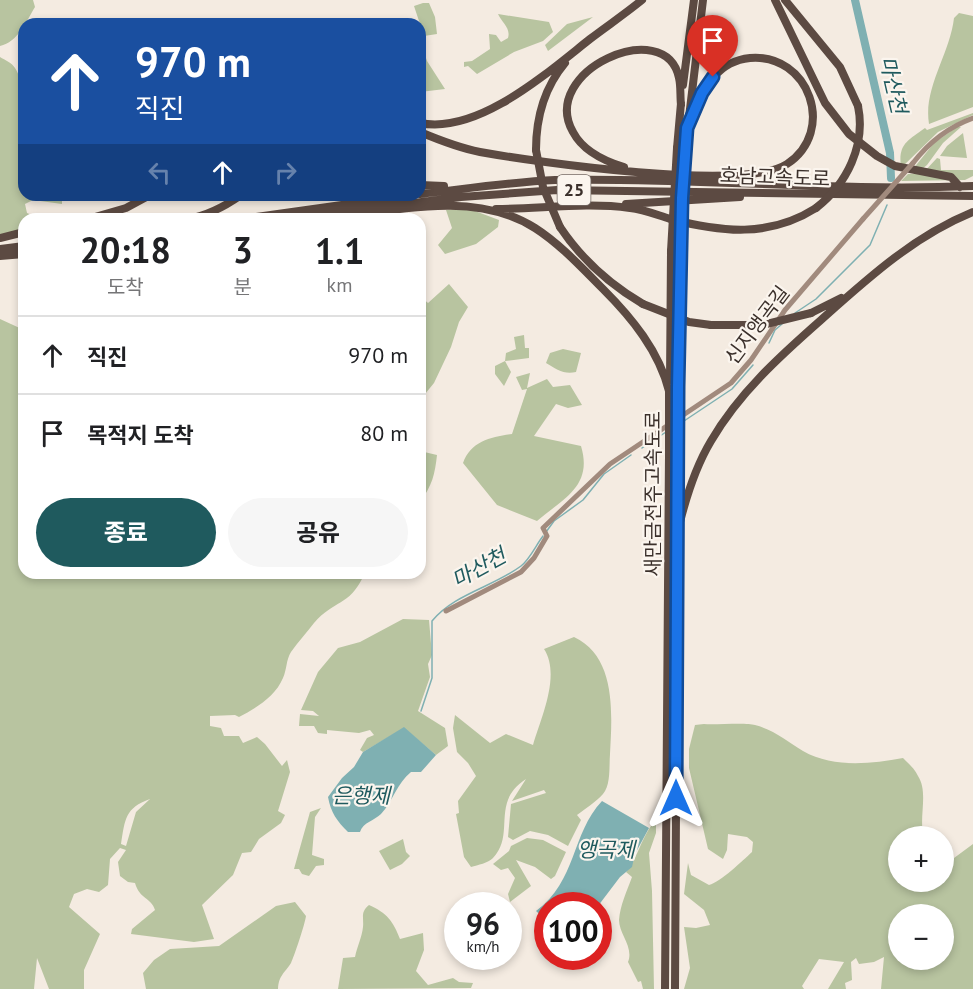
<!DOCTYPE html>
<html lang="ko">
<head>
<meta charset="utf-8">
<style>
  :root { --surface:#fff; --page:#f6f6f6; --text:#202124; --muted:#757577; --line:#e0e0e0; --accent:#1f5a5e }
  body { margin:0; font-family:"PT Sans","Noto Sans KR",sans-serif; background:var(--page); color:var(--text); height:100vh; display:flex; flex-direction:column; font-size:22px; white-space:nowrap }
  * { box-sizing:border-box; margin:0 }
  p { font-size:20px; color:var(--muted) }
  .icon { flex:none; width:33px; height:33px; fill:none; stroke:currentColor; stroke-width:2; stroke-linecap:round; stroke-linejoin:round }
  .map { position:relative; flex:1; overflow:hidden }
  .sheet { position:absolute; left:18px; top:213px; width:408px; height:366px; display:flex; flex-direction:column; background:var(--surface); border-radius:18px; box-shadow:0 3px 9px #0003 }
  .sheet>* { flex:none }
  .top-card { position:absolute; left:18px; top:18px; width:408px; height:183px; border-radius:18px; box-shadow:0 3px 9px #0003; background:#1a4fa0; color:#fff; overflow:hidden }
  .controls { position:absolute; left:888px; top:826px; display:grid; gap:12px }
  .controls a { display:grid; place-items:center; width:66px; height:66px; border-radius:50%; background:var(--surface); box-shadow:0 3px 9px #0003; font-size:30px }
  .speed { position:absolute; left:444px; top:892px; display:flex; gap:12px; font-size:30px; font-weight:700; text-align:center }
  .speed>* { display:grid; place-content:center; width:78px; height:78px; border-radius:50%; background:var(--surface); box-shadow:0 3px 9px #0003; line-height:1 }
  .speed small { font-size:15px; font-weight:400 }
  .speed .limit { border:9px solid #d22; background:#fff; color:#111 }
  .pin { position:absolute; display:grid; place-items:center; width:51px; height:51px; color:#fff; margin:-62px -26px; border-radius:50% 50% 50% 0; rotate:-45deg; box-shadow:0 0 6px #0007 }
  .pin .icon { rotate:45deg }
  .me { position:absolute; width:66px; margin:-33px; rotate:0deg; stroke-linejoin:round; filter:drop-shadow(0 0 4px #0008) }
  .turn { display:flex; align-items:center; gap:21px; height:126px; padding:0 18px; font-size:27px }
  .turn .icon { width:78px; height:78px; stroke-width:2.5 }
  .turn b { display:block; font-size:42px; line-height:51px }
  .lanes { display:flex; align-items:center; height:57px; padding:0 18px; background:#0003; justify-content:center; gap:30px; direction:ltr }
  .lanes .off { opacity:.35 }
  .eta { display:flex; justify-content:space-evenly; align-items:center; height:102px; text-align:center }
  .eta b { font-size:36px; font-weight:700; line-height:42px }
  .button { display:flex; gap:12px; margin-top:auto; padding:12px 18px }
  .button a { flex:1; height:69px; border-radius:36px; background:var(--accent); color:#fff; font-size:24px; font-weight:700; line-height:69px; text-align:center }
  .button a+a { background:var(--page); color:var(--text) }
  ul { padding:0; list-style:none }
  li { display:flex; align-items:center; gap:18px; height:78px; padding:0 18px; border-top:2px solid var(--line) }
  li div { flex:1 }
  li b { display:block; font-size:22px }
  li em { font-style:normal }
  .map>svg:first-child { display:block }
  .green { fill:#b8c4a0; fill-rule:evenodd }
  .water { fill:#7fb0b2 }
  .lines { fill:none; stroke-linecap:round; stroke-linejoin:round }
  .stream { stroke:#7fb0b2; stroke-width:1.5 }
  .river { stroke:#7fb0b2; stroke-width:8 }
  .secondary { stroke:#a18a7d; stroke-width:5 }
  .highway { stroke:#5c4a42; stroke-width:8 }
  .secondary-bridge { stroke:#a18a7d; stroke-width:5 }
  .highway-bridge { stroke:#5c4a42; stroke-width:8 }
  .route-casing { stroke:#114b97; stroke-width:15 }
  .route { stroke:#1a73e8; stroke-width:10 }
  .labels { text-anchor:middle; stroke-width:4.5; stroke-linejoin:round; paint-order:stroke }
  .shield { fill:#fbf5ee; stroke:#756b66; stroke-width:1.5 }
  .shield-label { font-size:18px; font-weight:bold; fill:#3b302b }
  .street-label { font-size:20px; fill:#3b302b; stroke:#fbf5ee }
  .water-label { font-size:21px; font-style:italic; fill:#1f5a5e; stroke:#fbf5ee }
</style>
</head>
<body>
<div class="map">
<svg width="973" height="989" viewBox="0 0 973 989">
  <rect width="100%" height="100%" fill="#f4ebe1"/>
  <!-- green -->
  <path class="green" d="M0,0H33L35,7C26,22 18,42 0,46Z
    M423,3H429L435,17L437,34L424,36L414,6Z
    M959,13L973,16V107L929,124C923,88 950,54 954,18Z
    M498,14L549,22L553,32L543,41L514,52L477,74L468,66L464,67V62L472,61L490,49L489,34L496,35L501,42L508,38C511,28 502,23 498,14Z
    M593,17L548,51L545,45L567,24Z
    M420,40L427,61L445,89L420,92Z
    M0,57C5,60 12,63 15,68C30,90 24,166 24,195H62V204L33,200L25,204L27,213L41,219H24V234L0,236Z
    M973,113V115L938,132L901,168C898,144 907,141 925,128L927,130Z
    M957,127H961L943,143L927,165L922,169H913L934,143Z
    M963,133L967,158L940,156L947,146Z
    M937,158L940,159L941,170H973V176L965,180L901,181L908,174L923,173Z
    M467,208L499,220L498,227L476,244L445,254L438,245L452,228L446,210Z
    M449,284L468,307L459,322L451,347L434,383L425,394L422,413H420V296L428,303Z
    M0,319L24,330V573H359L363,577C349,606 334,600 314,623C307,632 298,642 291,652C286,660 287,669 283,678C275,697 256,708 239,717L235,715L210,716V726L221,728L224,736H239L243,743L257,737L265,744L282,766L287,760L290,772L278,811L285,815L281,823L259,839L251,852L242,853L233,875L202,905L214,939L194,942L131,934L132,929L155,910C151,897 140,900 135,883L128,882L120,876L118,862L126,850L120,848L110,859L108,885L99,892L87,889L74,894L69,907L100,934L84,970V989H49L37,958L34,989H0ZM150,799L136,812L126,846L121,844C125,819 125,808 150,799Z
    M524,335L525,348H529V358L505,361L511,372L504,386L495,374V366L505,361L506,353L516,349L514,337Z
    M563,349L581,353L576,372C564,375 556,369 546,363L550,353Z
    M530,373L527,388L547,379L553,387L570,385L582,405L568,408L556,404L534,436L581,446C593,486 564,498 537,521L497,505L463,463C471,441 491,437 512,434L527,389L522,390L516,377Z
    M420,451L437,455C435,474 432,486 420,502Z
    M403,619L429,620L432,655L428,664L430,677L418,711L445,728L448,746L436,755L404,728L363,752L360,750L367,738L374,735L370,730L359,733L327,730V734L318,733L314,726H299L300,714L319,716L313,711L301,710L318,672L338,648L360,642Z
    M574,637C617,657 612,715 610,754C609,766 611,785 603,794C596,802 585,809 577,815L581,820L568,846L548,835L530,831L513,840L508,837L511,804L546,793L544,790L512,801L526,779C490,802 516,834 493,858C488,863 478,865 471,867L464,857L456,814L459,813L458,801L476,776L468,763L457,752L453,728L455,715L490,743L506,734L533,745C541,718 561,675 544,649Z
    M704,724C716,725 746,722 755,725C774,730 787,741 803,751C833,768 870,764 903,758C908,763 915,769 918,776C929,793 918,818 924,837H898V882H944V859L950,861L973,844V989H881L884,957L874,962L859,964L856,958L851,962L852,980L845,983L846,989H828L844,962L819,959L802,986L804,989H684L690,968L684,927L696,928L710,925L704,910L684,894L688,863L691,875L709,885C721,882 742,861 752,852L753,842L747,837L728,834L727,850L723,859L708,849L689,768V749L695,725ZM898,915H944V960H898Z
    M321,808L315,817L312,855L324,859V865L316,866L309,876L302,874L299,869H294L310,812Z
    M656,820V833L649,853L652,891L654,989H643L641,981L638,982L628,962C634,947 619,934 619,920C620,905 627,891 632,877L626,872C636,863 642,834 656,820Z
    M527,838L543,840L566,852L555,876L551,879L535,867L516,860L531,886L510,902L508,894L515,878L508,868L501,870L493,864L509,851L511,846Z
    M403,839L406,852L410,856L402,864L390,870L379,851Z
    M295,902L306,916C305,924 294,957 291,963C284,974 279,975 278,989H146L143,973L154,960L170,949L219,946L276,906Z
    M369,905C387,913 393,921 400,939L423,933L424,950L416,971L428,985L453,978L459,982L473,983L471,988L338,989L343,958L355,957C357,947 362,937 363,927C364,918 360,912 369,905Z"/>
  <!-- water -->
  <path class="water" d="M404,727L436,755L421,772H411C397,783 393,801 381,814C374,821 363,822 360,832H348C337,821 331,813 328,797L342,778L354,767L363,752Z
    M602,801L649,828L635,854L632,867L620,877L598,906H548L547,921L536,911C577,881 571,834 602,801Z"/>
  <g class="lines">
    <!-- stream -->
    <path class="stream" d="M795,313L816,299L870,245L887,205
      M769,343L775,330L782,324
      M681,423L732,389L753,365
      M642,448L666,432
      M546,532L554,521L583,500L604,474L631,455
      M421,711L432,678V621C454,594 493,587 521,566C530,559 536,545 543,536"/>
    <!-- river -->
    <path class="river" d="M855,0L890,153L891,178"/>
    <!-- secondary -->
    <path class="secondary" d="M913,163C929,142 948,127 973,118
      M446,611L521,572L534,558L547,536L543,528L610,464L731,383L751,360L785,310L863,219"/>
    <!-- highway -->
    <path class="highway" d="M775,0L825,103L849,134L877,156L895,166L951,177L960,187
      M785,0L840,67L858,106
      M683,85L694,0
      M420,123C478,135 548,72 590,39C607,26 625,14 642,0
      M420,132C439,140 460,148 480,152C536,162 744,192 787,164C837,131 809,53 750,58C710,62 702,98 687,128
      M677,148L681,103
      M536,150C536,117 544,88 565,63
      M685,151L703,0
      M624,167C604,161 583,151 573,132C538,71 666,14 679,78C681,86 680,96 681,105
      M420,185L444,186
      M420,194C465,189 510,182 555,180C695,177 834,192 973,186
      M626,204L740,197
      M496,209C541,209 585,202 630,208C643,209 657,215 670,219C721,232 769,238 816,208
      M88,219L126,208L150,195
      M187,219C207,216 224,207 241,195
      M241,219L413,195
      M289,219L461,197L557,190L973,196
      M333,219C398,210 475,190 535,228C560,244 582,268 603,289C632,318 659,351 669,391
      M560,227C582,260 609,284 643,304
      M0,238L24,232
      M0,249L24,246
      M0,256L24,254
      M811,313L841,298
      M711,325H762
      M670,381L671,251
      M678,387L680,252
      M680,522C687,494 696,466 711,441C739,393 780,356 821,320C868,278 914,236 973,212
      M665,989L669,454
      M675,989L678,448"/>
    <!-- secondary-bridge -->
    <path class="secondary-bridge" d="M863,219L913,163"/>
    <!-- highway-bridge -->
    <path class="highway-bridge" d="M536,150L543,187L560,227
      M816,208C847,184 866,145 858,106
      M671,251L677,148
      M680,252L685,151
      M643,304L689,322L711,325
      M762,325L811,313
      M678,448V387
      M669,454V391"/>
  </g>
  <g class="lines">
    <!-- route casing -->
    <g class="route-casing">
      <path id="route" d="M676,798L678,387L682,198L687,128L702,93L713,77"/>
    </g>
    <!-- route -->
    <use href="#route" class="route"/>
  </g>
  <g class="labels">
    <!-- shield labels -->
    <rect class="shield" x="557.5" y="175" width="33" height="30" rx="4.5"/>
    <g class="shield-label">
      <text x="574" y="196">25</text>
    </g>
    <!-- street labels -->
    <g class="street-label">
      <text transform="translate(775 177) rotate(2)" y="7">호남고속도로</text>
      <text transform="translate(757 325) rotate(-53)" y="7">신지앵곡길</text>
      <text transform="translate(653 494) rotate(-90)" y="7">새만금전주고속도로</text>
    </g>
    <!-- water labels -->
    <g class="water-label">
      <text transform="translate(893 85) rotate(77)" y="7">마산천</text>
      <text transform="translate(479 568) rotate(-29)" y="7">마산천</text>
      <text x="361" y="803">은행제</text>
      <text x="606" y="857">앵곡제</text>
    </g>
  </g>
</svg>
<div class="controls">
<a>+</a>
<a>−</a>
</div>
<div class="speed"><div>96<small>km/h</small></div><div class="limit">100</div></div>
<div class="pin" style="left:713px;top:77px;background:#d93025"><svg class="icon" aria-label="arrive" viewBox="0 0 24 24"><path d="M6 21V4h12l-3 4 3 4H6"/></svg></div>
<svg class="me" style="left:676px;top:798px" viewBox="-20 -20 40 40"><path d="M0-17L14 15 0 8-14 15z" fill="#1a73e8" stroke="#fff" stroke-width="4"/></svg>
<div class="top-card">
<div class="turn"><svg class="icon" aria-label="ahead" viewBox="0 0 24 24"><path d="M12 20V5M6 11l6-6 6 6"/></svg><div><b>970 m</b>직진</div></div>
<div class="lanes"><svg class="icon off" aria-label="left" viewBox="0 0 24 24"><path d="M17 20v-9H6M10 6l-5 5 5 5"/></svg><svg class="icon" aria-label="ahead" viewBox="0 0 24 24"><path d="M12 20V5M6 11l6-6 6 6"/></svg><svg class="icon off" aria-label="right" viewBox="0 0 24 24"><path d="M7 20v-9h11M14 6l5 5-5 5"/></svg></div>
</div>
<section class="sheet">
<div class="eta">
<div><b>20:18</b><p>도착</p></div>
<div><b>3</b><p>분</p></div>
<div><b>1.1</b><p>km</p></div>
</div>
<ul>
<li><svg class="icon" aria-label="ahead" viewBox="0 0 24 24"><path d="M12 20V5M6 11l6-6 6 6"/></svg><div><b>직진</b></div><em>970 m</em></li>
<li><svg class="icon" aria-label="arrive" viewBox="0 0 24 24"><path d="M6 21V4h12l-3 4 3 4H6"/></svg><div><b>목적지 도착</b></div><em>80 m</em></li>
</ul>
<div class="button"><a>종료</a><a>공유</a></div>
</section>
</div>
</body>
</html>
